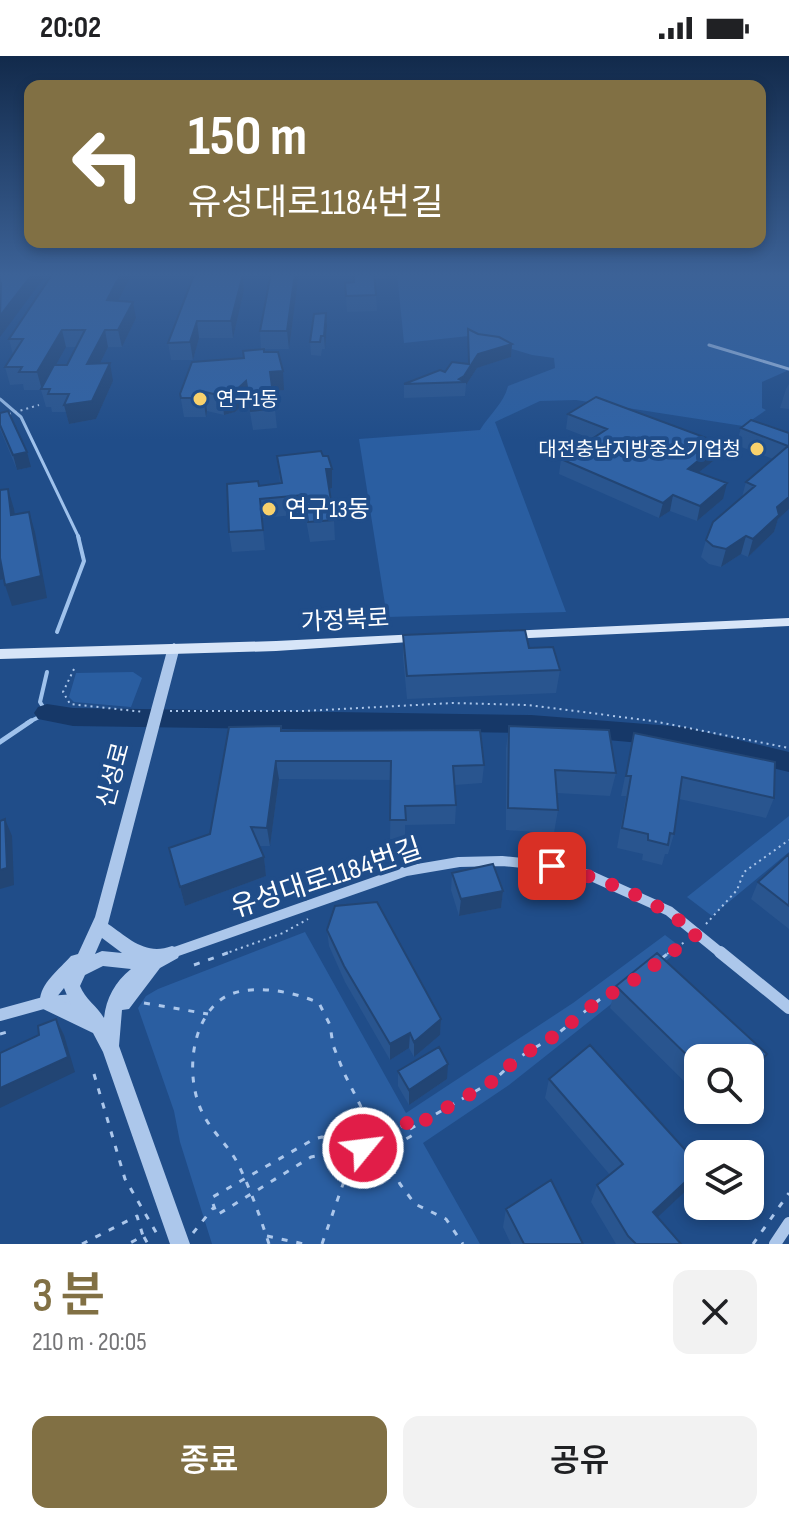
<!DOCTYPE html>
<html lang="ko">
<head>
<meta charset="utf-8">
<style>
  :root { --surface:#fff; --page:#f2f2f2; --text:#202124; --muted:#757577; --accent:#817044 }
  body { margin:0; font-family:"Sofia Sans Condensed","Noto Sans KR",sans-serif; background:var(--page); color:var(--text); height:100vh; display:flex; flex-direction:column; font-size:30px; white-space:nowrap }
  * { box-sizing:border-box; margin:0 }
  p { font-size:26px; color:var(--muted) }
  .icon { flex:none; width:44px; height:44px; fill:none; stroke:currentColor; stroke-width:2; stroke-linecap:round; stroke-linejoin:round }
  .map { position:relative; height:1188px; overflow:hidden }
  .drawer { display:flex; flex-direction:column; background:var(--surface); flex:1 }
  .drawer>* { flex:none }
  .top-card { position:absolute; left:24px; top:24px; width:742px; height:168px; border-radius:16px; box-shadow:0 4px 12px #0003; background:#817044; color:#fff; overflow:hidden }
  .buttons { position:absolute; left:684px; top:988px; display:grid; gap:16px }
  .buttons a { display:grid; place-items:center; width:80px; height:80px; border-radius:16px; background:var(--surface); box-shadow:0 4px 12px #0003; font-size:40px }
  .pin { position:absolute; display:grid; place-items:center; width:68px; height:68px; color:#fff; margin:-34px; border-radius:16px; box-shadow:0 4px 12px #0006 }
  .me { position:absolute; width:88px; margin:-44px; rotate:61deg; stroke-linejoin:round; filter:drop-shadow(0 0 6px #0008) }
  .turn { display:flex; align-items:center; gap:28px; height:168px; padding:0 32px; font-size:36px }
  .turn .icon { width:104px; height:104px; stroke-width:2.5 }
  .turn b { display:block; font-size:56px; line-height:68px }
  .round { display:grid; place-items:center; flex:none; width:84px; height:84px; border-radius:16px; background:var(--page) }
  .summary { display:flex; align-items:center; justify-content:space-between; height:136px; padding:0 32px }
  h1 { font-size:48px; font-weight:600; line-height:60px; color:var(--accent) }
  .cta { display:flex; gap:16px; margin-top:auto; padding:16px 32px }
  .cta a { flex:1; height:92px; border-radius:16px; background:var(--accent); color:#fff; font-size:32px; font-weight:600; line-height:92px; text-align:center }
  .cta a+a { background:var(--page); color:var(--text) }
  .status { display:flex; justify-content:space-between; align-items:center; height:56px; padding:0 40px; background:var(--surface); direction:ltr }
  .status svg { height:22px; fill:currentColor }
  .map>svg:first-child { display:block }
  .green { fill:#2a5ea1 }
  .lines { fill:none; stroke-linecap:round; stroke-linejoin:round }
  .stream-far2 { stroke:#9fc2ec; stroke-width:3 }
  .stream-far1 { stroke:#9fc2ec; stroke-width:4 }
  .stream { stroke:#9fc2ec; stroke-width:5 }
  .river { fill:#163868; fill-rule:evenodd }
  .path-far1 { stroke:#acc7eb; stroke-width:2; stroke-dasharray:2 4; stroke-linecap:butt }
  .path { stroke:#acc7eb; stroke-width:3; stroke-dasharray:6 9; stroke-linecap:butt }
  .service { stroke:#acc7eb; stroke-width:3 }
  .minor-far1 { stroke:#acc7eb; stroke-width:10 }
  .minor { stroke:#acc7eb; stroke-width:12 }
  .tertiary { fill:#acc7eb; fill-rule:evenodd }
  .secondary { fill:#d7e5f8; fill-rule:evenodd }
  .wall { fill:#29558f; fill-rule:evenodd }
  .shaded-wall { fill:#224574 }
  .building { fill:#3063a6; stroke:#224574; stroke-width:2 }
  .route { stroke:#e11d48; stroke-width:14; stroke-dasharray:0 25.2 }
  .poi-dot { fill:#f8d16c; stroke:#204d89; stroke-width:3 }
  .labels { text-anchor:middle; stroke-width:8; stroke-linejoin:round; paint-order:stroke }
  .far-poi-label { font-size:20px; fill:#fff; stroke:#204d89; text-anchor:start }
  .poi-label { font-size:24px; fill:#fff; stroke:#204d89; text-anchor:start }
  .street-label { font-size:24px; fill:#fff; stroke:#204d89 }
  .near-street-label { font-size:28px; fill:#fff; stroke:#204d89 }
</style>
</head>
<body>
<div class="status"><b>20:02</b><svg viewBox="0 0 49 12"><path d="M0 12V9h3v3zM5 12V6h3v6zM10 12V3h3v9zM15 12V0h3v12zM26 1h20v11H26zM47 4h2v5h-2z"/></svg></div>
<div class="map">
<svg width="789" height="1188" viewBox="0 0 789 1188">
  <rect width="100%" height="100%" fill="#204d89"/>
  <!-- green -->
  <path class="green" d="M397,217H789V314L762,326V352L766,354L743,370L576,344L540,345L495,366L566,556L387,561L359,383L480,374C489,359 504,347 508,330L555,312L554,302L532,299L469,280L404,287Z
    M133,616L142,622L131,651L74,646L69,641L76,617Z
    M789,760V796L712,860L687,841Z
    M305,876L406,1057L573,947L665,879L682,892L509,1029L423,1087L480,1188H212L180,1086L174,1055L138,952L146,940L158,933Z"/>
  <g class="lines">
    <!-- stream-far2 -->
    <path class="stream-far2" d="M0,343L21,361L79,482"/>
    <!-- stream-far1 -->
    <path class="stream-far1" d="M57,576L84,505L78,480
      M27,667L47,657L40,646L47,616"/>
    <!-- stream -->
    <path class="stream" d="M0,686L31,665"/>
    <!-- river -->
    <path class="river" d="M47,648L73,652L531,659L684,671L789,696V716L684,691L531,677L73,670L38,663L34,657L38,651Z"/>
    <!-- path-far1 -->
    <path class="path-far1" d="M9,358L39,349
      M74,613L63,636L70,648L144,656
      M170,655H304L453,647L528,649L653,665L789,692
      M706,868L737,834L744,816L789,784
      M224,898L283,877L308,863
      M667,898L686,885"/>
    <!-- path -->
    <path class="path" d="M662,902L670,896
      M194,909L230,896
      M144,947L208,958
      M0,978L11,975
      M94,1018L125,1123L160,1183
      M407,1067L413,1079L364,1107L322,1099L311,1101L217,1159L211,1142L314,1083L322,1081L363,1092Z
      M410,1073L493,1025L518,1002L556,979L599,944L617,934
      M193,1177L214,1151
      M267,1180L304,1188
      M144,1181L148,1188
      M82,1188L137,1160L143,1180L128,1188
      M269,1188C260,1161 251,1134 238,1108C229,1090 212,1076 203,1058C186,1025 189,970 219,945C243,925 293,935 319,947L330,969L333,989L344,1017L400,1128L415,1148L446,1163L463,1188
      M322,1188L356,1091
      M753,1188L789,1137"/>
    <!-- service -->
    <path class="service" d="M709,289L789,313"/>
    <!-- minor-far1 -->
    <path class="minor-far1" d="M172,897L406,815L459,806L502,805L552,810L589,819L669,855L722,898"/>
    <!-- minor -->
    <path class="minor" d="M720,896L789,952
      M0,959L47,946L77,944
      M775,1188L789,1167"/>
    <!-- tertiary -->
    <path class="tertiary" d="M174,587L180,591L108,868C129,882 145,900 172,890L178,892L180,897L178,902L160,912L129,953L122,954L119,990L190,1188H170L103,996L93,977L41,952C35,931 58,915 71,900L78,898L95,861L168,591ZM102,882L122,897L102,895L95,898ZM103,910L131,913C115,926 106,942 104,962C97,950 85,943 80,930L85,919ZM64,932L71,949L56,942Z"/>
    <!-- secondary -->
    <path class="secondary" d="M789,562V570L508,583L501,579L508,575Z
      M419,578L426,582L424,585L276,595L0,603V593L276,585Z"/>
  </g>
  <!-- wall -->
  <path class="wall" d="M48,217H131V220L118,244L136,262L122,291H108L100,308L113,325L96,363L69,368L66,356H52L51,351H46L41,334H24L23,328L10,329L5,311L13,299L9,283L52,220ZM66,291H76L67,309H56Z
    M299,217L289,293H261L260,275Z
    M354,217H386V223H375L377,255L347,256L345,227L354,226Z
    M243,218L244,234L233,282H199L193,304H171L168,287Z
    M326,257L327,270L325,293H322L321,300L311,299L310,286Z
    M468,273L478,278L512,288L511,301L477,312L466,329L465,340L404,342V328L445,316L468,308Z
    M243,295L284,334L273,335L277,372L253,374L248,344L235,356L224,359L207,355L206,361H184L180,338L243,302Z
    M789,328V353L780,352L786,333Z
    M0,357L31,411L17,414L0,373Z
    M568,358L720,387L717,402L698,417L723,443L697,465L670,455L659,462L559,418L561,403L592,383L566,373Z
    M741,372L789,377V453L778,463L774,476L748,501L741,498L721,511L709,508L701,501L706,484L742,441L746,426L773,403L736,389Z
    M277,400H323L332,413V432H329L334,464L335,484L310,486L305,458L262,462L265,494L232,496L229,476L259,430L280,427Z
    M403,579L529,592L560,614L556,637L407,643L403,601Z
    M281,670L282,675L484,709L482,727L455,729L456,749L455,768L405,769V783H390L391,724L279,723L270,790H259L264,801L266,820L185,850L169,792L210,778Z
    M509,670L616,717L610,740L557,737L558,754L554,777L506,774V692Z
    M634,677L774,742L766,762L679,743L674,778L668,798H665L662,809L642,804L643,798L617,792L626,740H621Z
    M789,798V873L751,843L758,826Z
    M452,817L503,835L501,852L459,860L451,834Z
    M327,874L441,963L440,979L414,1001L409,992L390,1004L345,926L329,890Z
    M616,930L767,998L756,1018L750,1025V1002H698V1039L610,952Z
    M398,1015L447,1023L409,1049L398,1030Z
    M549,1023L698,1108V1117L692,1129L657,1161L681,1188H616L591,1146L597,1129L610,1119L545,1042Z
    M506,1153L583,1188H511L503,1171Z"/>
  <!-- shaded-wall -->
  <path class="shaded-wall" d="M33,217H42L43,223L0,281V260Z
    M121,217H131V220L110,260L107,244Z
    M295,217H299L289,293L287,275Z
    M243,218L244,234L233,282L231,265Z
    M133,246L136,262L122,291L118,274Z
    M326,257L327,270L325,293L324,280Z
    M197,265L199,282L193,304L190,286Z
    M62,274L66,291L42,334L37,316Z
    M105,274L108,291L91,326L87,308Z
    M512,288L511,301L477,312L466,329V326L459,323L478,298Z
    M110,307L113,325L96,363L69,368L64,349Z
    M283,315L284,334L272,335L270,316Z
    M246,325L248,344L235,356L224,359L222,340Z
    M205,336L207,355L206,361L203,342Z
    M720,387L717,402L684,428L688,413Z
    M27,396L31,411L17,414L13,399Z
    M326,413H332V432L327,433Z
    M727,427L723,443L697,465L700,450Z
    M8,433L14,453L18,480L11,459Z
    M673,439L670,455L659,462L663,447Z
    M789,441V453L778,463L774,476L748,501L753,483L777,451Z
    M29,456L35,476L47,542L12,550L5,529Z
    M746,480L741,498L721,511L726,493Z
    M0,502L7,522L0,524Z
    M276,705L279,723L270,790L267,772Z
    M5,763L12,780L14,829L0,833V814Z
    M264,801L266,820L185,850L180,831Z
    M503,835L501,852L459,860L461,843Z
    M56,963L64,979L75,1016L0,1052V1032Z
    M441,963L440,979L414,1001V986Z
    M410,977L409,992L390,1004V988Z
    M767,998L756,1018L750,1025V1015Z
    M448,1008L447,1023L409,1049V1034Z
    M698,1114V1117L692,1129L645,1173L653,1156Z"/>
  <!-- building -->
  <path class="building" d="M0,217H33L0,260L1,227H0Z
    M53,217H121L107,244L133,246L118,274H105L87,308L110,307L92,345L64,349L69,338H48L50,333H41L54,309H67L85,274H62L37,316H19L22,311H5L23,283H9Z
    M271,217H295L287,275H260Z
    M354,217H374L376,239L346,240L345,227L354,226Z
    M243,218L231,265H197L190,286L168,287L194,219Z
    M326,257L324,280H321L320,286H310L314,258Z
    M468,273L478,278L499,281L512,288L478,298L464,320L459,323L466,326L404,328L440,314L445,316L452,306L469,308Z
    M264,293V296H278L283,315L270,316L275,352L251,355L246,325L233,337L222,340L205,336L203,342H181L180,338L192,306L244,302L243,295Z
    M596,341L720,387L688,413L727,427L700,450L673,439L663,447L561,403L607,373L568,358Z
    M8,355L27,396L13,399L0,369V357Z
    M751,364L789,377V441L777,451L779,459L753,483L746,480L726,493L713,490L706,484L713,466L755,430L746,426L788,390L741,372Z
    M321,395L323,400H328L332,413H326L334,464L308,466L303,439L260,443L263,474L229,476L227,428L258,425L259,430L282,427L277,400Z
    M8,433L11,459L29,456L41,520L5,529L0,502V434Z
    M525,574L529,592L553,591L560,614L407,620L403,579Z
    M281,670V675L480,674L484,709L453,710L456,749L405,750L406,764H390L391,705H276L267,772L251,771L264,801L180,831L169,792L210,778L229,671Z
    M509,670L609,674L616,717L555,714L558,754L508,752Z
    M634,677L775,706L774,742L682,721L674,778L670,777L668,789L648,784V778L622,772L631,720H626Z
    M5,763L7,812L0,814V765Z
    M789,798V850L758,826Z
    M493,808L503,835L461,843L452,817Z
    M377,846L441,963L414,986L410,977L390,988L344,910L327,874L335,850Z
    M657,897L767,998L750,1015V1002H698V1010L616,930Z
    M56,963L68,1001L0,1032V997L39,979L38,970Z
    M590,989L698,1108V1114L653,1156L681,1188H636L628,1180L597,1129L623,1108L549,1023Z
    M439,991L448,1008L409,1034L398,1015Z
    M551,1124L583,1188H524L506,1153Z"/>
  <!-- sky -->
  <linearGradient id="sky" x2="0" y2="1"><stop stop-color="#122a4b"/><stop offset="0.57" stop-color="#3c6297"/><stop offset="1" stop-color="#3c6297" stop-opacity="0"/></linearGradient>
  <rect width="789" height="384" fill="url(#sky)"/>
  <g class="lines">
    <!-- route -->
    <path class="route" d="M363,1092L407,1067L410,1073L493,1025L518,1002L556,979L599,944L627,929L697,878C654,843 606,823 552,810"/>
  </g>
  <!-- markers -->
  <g class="poi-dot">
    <circle cx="200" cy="343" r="8"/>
    <circle cx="757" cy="393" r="8"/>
    <circle cx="269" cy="453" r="8"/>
  </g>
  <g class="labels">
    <!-- far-poi labels -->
    <g class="far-poi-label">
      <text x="216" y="350">연구1동</text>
      <text x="741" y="400" text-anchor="end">대전충남지방중소기업청</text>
    </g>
    <!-- poi labels -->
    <g class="poi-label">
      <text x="285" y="461">연구13동</text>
    </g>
    <!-- street labels -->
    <g class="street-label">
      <text transform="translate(345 564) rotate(-3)" y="8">가정북로</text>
      <text transform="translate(113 719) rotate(-75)" y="8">신성로</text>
    </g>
    <!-- near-street labels -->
    <g class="near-street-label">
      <text transform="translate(326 821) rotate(-18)" y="10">유성대로1184번길</text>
    </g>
  </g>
</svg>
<div class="buttons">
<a><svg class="icon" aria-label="search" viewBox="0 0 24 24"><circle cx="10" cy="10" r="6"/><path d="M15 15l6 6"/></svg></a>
<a><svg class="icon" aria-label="layers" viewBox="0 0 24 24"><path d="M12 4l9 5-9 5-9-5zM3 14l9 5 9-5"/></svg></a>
</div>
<div class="pin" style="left:552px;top:810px;background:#d93025"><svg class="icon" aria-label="arrive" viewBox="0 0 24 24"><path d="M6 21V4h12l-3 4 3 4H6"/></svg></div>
<svg class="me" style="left:363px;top:1092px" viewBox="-20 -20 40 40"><circle r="17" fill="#e11d48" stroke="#fff" stroke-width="3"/><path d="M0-11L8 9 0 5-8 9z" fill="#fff"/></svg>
<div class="top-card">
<div class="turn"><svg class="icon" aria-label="left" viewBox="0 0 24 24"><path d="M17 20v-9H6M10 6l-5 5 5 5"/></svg><div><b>150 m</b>유성대로1184번길</div></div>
</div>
</div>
<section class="drawer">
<div class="summary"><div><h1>3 분</h1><p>210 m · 20:05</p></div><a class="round"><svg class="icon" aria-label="close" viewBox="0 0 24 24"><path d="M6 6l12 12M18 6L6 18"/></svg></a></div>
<div class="cta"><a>종료</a><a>공유</a></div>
</section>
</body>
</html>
